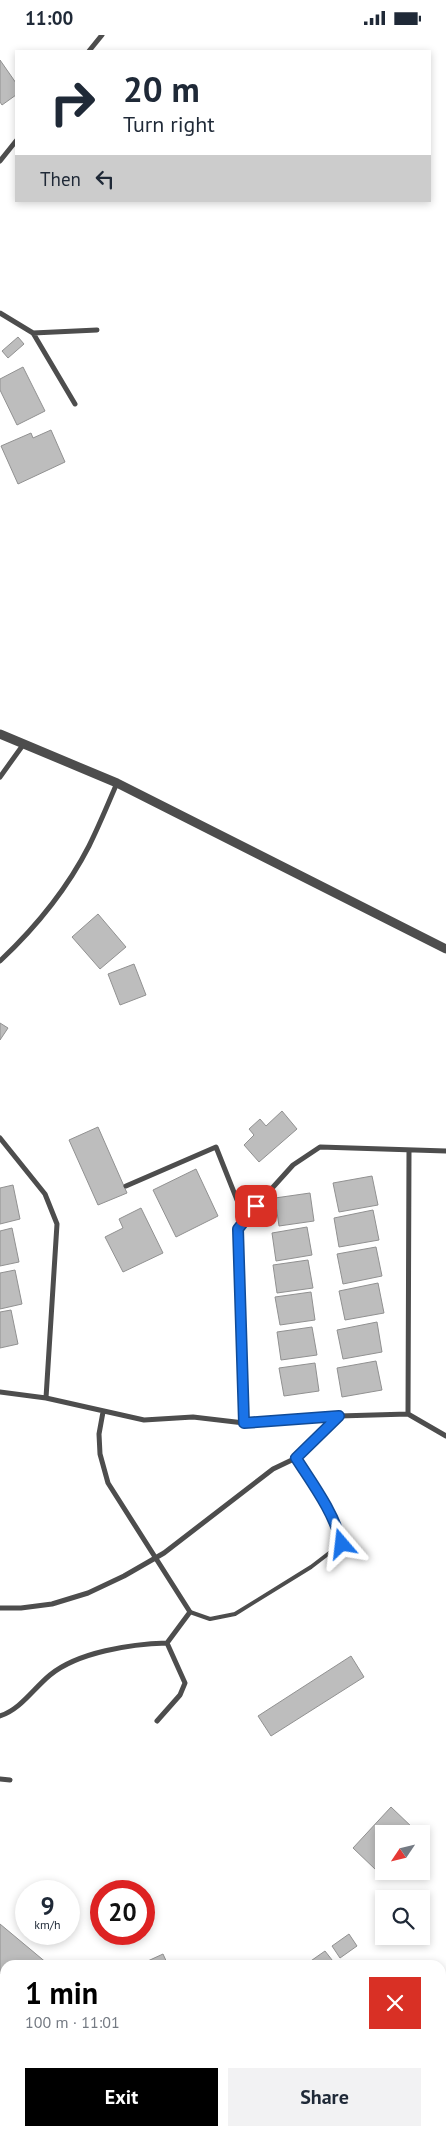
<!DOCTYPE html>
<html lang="en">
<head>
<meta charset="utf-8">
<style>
  :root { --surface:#fff; --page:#f2f2f3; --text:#1f2937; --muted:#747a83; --accent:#000 }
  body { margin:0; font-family:"PT Sans",sans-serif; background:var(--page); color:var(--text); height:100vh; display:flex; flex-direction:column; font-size:19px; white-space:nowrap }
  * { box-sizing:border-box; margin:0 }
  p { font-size:16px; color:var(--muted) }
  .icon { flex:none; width:28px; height:28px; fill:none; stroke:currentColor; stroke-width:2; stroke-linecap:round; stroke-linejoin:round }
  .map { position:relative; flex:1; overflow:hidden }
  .details { position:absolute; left:0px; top:1925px; width:446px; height:176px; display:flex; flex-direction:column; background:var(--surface); border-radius:15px 15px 0 0; box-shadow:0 2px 8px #0003 }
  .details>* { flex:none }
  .banner { position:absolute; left:15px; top:15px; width:416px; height:152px; border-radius:0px; box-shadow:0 2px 8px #0003; background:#fff; color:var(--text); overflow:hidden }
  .needle { width:32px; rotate:235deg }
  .controls { position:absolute; left:375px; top:1790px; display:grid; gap:10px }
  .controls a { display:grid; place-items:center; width:55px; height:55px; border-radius:0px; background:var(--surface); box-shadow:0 2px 8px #0003; font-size:25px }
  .speed { position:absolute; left:15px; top:1845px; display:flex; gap:10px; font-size:25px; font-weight:700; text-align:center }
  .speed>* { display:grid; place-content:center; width:65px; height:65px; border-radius:50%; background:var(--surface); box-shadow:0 2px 8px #0003; line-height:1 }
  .speed small { font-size:12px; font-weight:400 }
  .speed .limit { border:8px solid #d22; background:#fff; color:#111 }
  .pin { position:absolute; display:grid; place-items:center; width:42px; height:42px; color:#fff; margin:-21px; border-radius:10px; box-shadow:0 2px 8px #0006 }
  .me { position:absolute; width:55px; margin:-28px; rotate:343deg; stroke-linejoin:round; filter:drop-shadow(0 0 4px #0008) }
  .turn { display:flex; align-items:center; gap:18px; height:105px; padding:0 25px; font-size:22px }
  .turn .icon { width:65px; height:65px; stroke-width:2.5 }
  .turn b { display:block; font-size:35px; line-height:42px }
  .then { display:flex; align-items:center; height:48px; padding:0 25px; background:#0003; gap:10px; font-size:19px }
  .round { display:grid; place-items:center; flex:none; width:52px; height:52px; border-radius:0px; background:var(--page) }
  .head { display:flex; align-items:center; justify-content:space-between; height:85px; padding:0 25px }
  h1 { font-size:30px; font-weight:700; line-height:38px; color:var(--accent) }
  .action { display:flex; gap:10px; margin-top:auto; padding:10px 25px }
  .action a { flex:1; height:58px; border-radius:0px; background:var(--accent); color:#fff; font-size:20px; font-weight:700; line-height:58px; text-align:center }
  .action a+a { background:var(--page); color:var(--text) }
  .status { display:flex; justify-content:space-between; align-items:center; height:35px; padding:0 25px; background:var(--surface); direction:ltr }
  .status svg { height:14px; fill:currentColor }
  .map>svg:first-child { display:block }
  .building { fill:#bdbdbd; stroke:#919191 }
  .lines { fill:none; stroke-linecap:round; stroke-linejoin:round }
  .service { stroke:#4d4d4d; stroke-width:4 }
  .minor { stroke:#4d4d4d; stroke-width:5 }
  .tertiary { stroke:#4d4d4d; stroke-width:9 }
  .route-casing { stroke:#114b97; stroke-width:12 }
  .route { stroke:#1a73e8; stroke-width:9 }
</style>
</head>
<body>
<div class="status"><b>11:00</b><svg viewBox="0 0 49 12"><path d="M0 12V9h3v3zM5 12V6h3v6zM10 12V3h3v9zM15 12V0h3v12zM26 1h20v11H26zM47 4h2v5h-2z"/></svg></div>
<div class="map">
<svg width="446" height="2101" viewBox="0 0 446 2101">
  <rect width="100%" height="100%" fill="#fff"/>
  <!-- building -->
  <path class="building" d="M0,25L16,48V60L2,70L0,67Z
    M18,302L24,309L8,323L2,316Z
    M23,332L45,376L17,390L0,355V344Z
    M51,395L65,427L18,449L1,411L31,398L33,403Z
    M98,879L126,912L100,934L72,902Z
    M134,929L146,960L120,970L108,939Z
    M0,988L8,993L0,1005Z
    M282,1076L297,1094L259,1127L244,1110L254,1100L249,1094L260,1084L266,1091Z
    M98,1092L127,1158L98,1170L69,1105Z
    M196,1134L218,1181L176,1202L153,1155Z
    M372,1141L378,1170L339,1177L333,1148Z
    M13,1150L20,1184L0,1189V1153Z
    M310,1158L314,1186L279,1191L275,1163Z
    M141,1173L163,1218L123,1237L105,1202L123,1193L119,1184Z
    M373,1175L379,1205L339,1212L334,1183Z
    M307,1192L312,1220L276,1226L272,1198Z
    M12,1193L19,1227L0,1231V1196Z
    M376,1212L382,1241L343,1249L337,1219Z
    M308,1225L313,1253L277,1258L273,1230Z
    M15,1235L22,1269L0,1274V1238Z
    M378,1248L384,1278L345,1285L339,1256Z
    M311,1257L315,1285L280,1290L275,1262Z
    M11,1275L18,1309L0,1313V1277Z
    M377,1287L382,1317L343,1324L337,1295Z
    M312,1292L317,1320L281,1325L277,1297Z
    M376,1326L382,1355L342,1362L337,1333Z
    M315,1328L319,1356L284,1361L279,1333Z
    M351,1621L364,1642L271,1701L258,1681Z
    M391,1772L414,1794L410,1799H384V1827L376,1835L353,1813Z
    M0,1889L48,1929L47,1930H5V1942L0,1938Z
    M349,1899L357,1911L340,1923L332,1911Z
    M325,1916L336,1930H305Z
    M163,1919L168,1930H139Z
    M446,2001V2036L444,2037L441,2033V2005Z
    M79,2096H90L94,2101H73Z
    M116,2096H159L153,2101H120Z
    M255,2096H292L295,2101H258Z
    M391,2096H419L424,2101H387Z"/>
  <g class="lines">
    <!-- service -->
    <path class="service" d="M190,1577L210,1584L235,1579L311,1532L341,1509C334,1476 314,1451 296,1423"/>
    <!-- minor -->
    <path class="minor" d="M89,16L102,0
      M0,126L16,106
      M0,278L33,298L75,369
      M33,298L97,295
      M0,742L23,710
      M0,926C35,893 67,854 89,811C99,791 108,769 117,748
      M0,1103L45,1159L57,1189L46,1363
      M126,1151L216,1112L245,1185
      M0,1357L46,1363L144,1385L193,1382L244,1388L339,1381L408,1379L446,1401
      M408,1379L409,1116
      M244,1388L238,1194L256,1171L293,1130L320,1112L446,1116
      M0,1573H21L52,1569L88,1558L124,1541L164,1518L273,1434L296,1423L339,1381
      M0,1681C21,1674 33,1654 50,1640C78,1617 131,1609 167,1608L190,1577L108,1448L100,1419L99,1399L103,1377
      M157,1686L180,1660L185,1648L167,1608
      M0,1744L10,1745
      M90,1930L91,1929
      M0,1996L5,1991
      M197,2101L203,2096"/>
    <!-- tertiary -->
    <path class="tertiary" d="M0,699L117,748L446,914"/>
  </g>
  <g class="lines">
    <!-- route casing -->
    <g class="route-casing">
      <path id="route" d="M256,1171L238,1194L244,1388L339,1381L296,1423C314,1451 333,1476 342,1509"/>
    </g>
    <!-- route -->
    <use href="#route" class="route"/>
  </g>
</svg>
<div class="controls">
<a><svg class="needle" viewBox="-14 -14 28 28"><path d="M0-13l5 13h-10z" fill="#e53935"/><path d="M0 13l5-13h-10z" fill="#747a83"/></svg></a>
<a><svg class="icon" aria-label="search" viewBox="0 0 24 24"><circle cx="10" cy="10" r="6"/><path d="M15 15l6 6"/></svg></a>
</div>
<div class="speed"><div>9<small>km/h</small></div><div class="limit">20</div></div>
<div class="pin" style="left:256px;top:1171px;background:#d93025"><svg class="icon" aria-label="arrive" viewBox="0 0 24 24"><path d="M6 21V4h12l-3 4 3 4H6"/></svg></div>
<svg class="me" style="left:342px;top:1509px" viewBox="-20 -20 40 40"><path d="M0-17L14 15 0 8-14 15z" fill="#1a73e8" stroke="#fff" stroke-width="4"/></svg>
<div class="banner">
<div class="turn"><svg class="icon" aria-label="right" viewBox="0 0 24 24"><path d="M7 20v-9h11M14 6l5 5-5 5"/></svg><div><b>20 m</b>Turn right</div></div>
<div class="then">Then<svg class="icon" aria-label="left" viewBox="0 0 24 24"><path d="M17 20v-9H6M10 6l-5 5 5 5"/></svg></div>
</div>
<section class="details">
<div class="head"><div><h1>1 min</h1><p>100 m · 11:01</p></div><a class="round" style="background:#d93025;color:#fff"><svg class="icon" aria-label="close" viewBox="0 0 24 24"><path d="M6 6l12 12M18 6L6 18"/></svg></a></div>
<div class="action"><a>Exit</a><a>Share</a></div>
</section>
</div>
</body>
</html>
